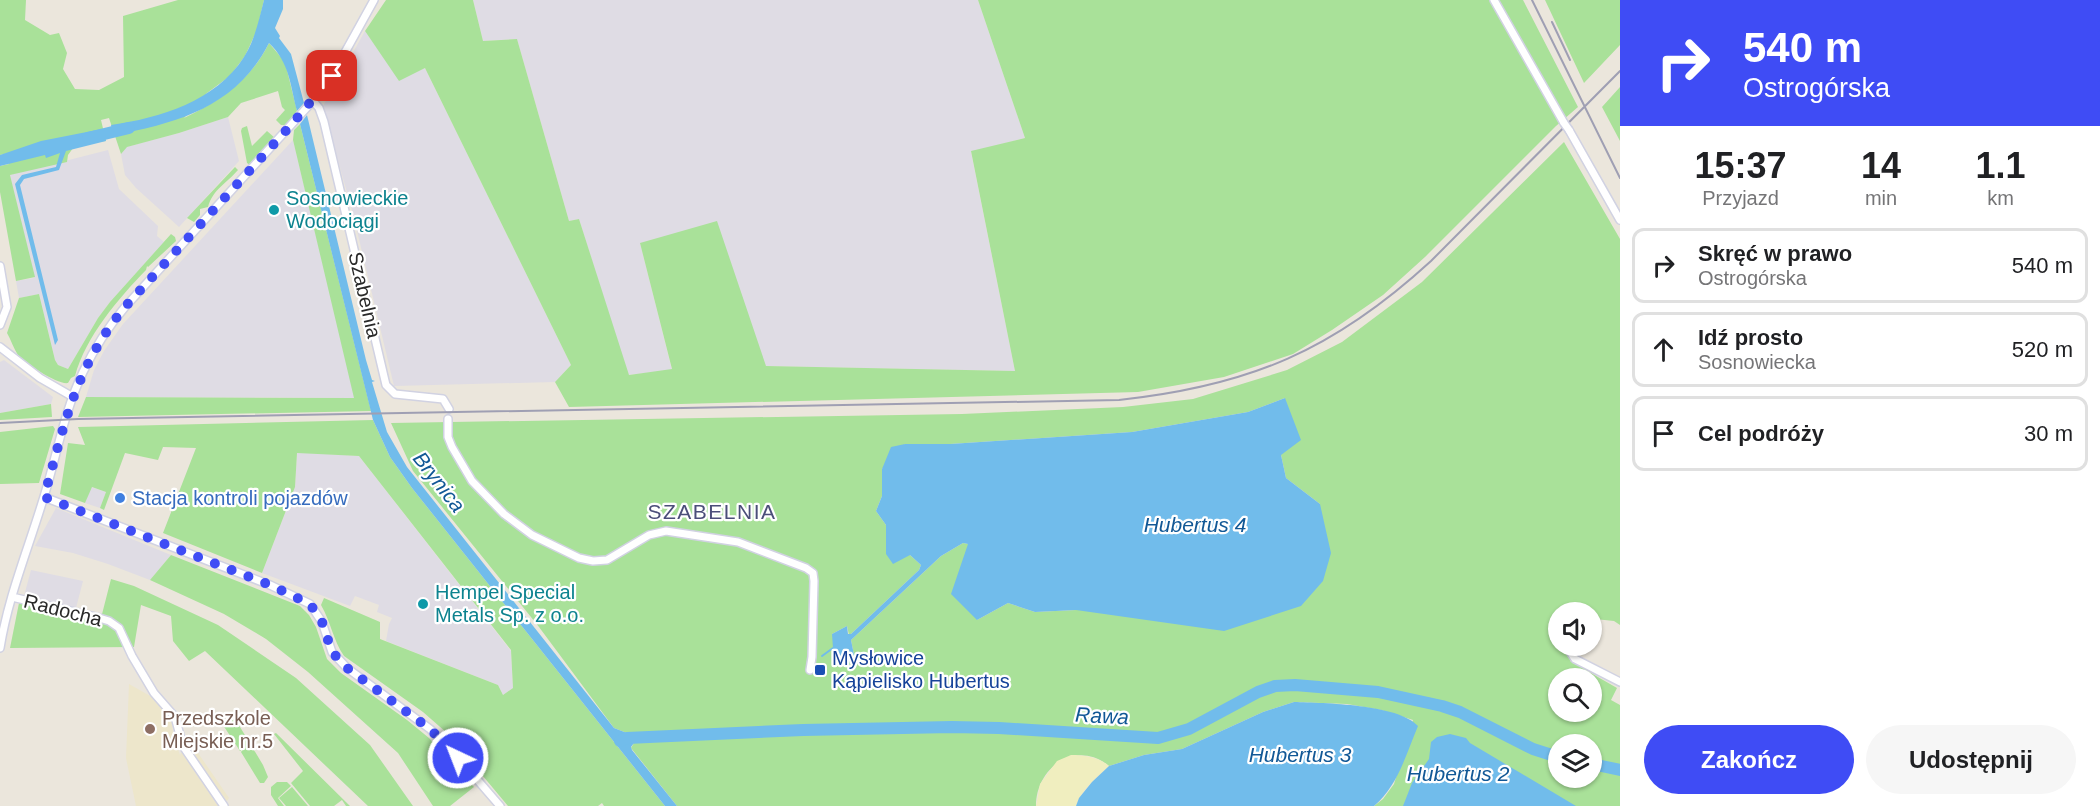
<!DOCTYPE html>
<html lang="pl">
<head>
<meta charset="utf-8">
<style>
  :root { --surface:#fff; --page:#f6f6f6; --text:#202124; --muted:#757577; --line:#e0e0e0; --accent:#3f4cf5 }
  body { margin:0; font-family:Helvetica,sans-serif; background:var(--page); color:var(--text); height:100vh; display:flex; flex-direction:column; font-size:22px; white-space:nowrap }
  * { box-sizing:border-box; margin:0 }
  p { font-size:20px; color:var(--muted) }
  .icon { flex:none; width:33px; height:33px; fill:none; stroke:currentColor; stroke-width:2; stroke-linecap:round; stroke-linejoin:round }
  .map { position:relative; flex:1; overflow:hidden }
  .side { display:flex; flex-direction:column; background:var(--surface); width:480px }
  .side>* { flex:none }
  .banner { background:#3f4cf5; color:#fff; overflow:hidden }
  .tools { position:absolute; left:1548px; top:602px; display:grid; gap:12px }
  .tools a { display:grid; place-items:center; width:54px; height:54px; border-radius:50%; background:var(--surface); box-shadow:0 2px 4px #0004; font-size:30px }
  .pin { position:absolute; display:grid; place-items:center; width:51px; height:51px; color:#fff; margin:-26px; border-radius:12px; box-shadow:0 3px 9px #0006 }
  .me { position:absolute; width:66px; margin:-33px; rotate:317deg; stroke-linejoin:round; filter:drop-shadow(0 0 4px #0008) }
  .turn { display:flex; align-items:center; gap:21px; height:126px; padding:0 24px; font-size:27px }
  .turn .icon { width:78px; height:78px; stroke-width:2.5 }
  .turn b { display:block; font-size:42px; line-height:51px }
  .eta { display:flex; justify-content:space-evenly; align-items:center; height:102px; text-align:center }
  .eta b { font-size:36px; font-weight:600; line-height:42px }
  .primary-button { display:flex; gap:12px; margin-top:auto; padding:12px 24px }
  .primary-button a { flex:1; height:69px; border-radius:36px; background:var(--accent); color:#fff; font-size:24px; font-weight:600; line-height:69px; text-align:center }
  .primary-button a+a { background:var(--page); color:var(--text) }
  ul { padding:0; list-style:none }
  li { display:flex; align-items:center; gap:18px; height:75px; margin:0 12px 9px; padding:0 12px; border:3px solid var(--line); border-radius:12px }
  li div { flex:1 }
  li b { display:block; font-size:22px }
  li em { font-style:normal }
  main { display:flex; flex:1; min-height:0 }
  .map>svg:first-child { display:block }
  .industrial { fill:#dfdce4 }
  .education { fill:#ede6cb }
  .green { fill:#a9e199; fill-rule:evenodd }
  .sand { fill:#f0eebf }
  .water { fill:#71bceb }
  .lines { fill:none; stroke-linecap:round; stroke-linejoin:round }
  .stream { stroke:#71bceb; stroke-width:2 }
  .river { stroke:#71bceb; stroke-width:12 }
  .minor-casing { stroke:#d1d2e2; stroke-width:10 }
  .minor { stroke:#fff; stroke-width:7 }
  .rail { stroke:#9f9fb3; stroke-width:2 }
  .minor-bridge-casing { stroke:#d1d2e2; stroke-width:10; stroke-linecap:butt }
  .minor-bridge { stroke:#fff; stroke-width:7 }
  .route { stroke:#3f4cf5; stroke-width:10; stroke-dasharray:0 18 }
  .culture-dot { fill:#0f9aa8; stroke:#fff; stroke-width:2 }
  .shop-dot { fill:#3f7fe0; stroke:#fff; stroke-width:2 }
  .transit-dot { fill:#1a4fb4; stroke:#fff; stroke-width:2 }
  .education-dot { fill:#8d6e63; stroke:#fff; stroke-width:2 }
  .labels { text-anchor:middle; stroke-width:4.5; stroke-linejoin:round; paint-order:stroke }
  .culture-label { font-size:20px; fill:#0d838f; stroke:#fff; text-anchor:start }
  .street-label { font-size:20px; fill:#292929; stroke:#fff }
  .shop-label { font-size:20px; fill:#366cbe; stroke:#fff; text-anchor:start }
  .transit-label { font-size:20px; fill:#164399; stroke:#fff; text-anchor:start }
  .education-label { font-size:20px; fill:#785e54; stroke:#fff; text-anchor:start }
  .water-label { font-size:21px; font-style:italic; fill:#115896; stroke:#fff }
  .neighbourhood-label { font-size:21px; letter-spacing:1.5px; fill:#4b4e79; stroke:#fff }
</style>
</head>
<body>
<main>
<div class="map">
<svg width="1620" height="806" viewBox="0 0 1620 806">
  <rect width="100%" height="100%" fill="#ebe6dc"/>
  <!-- industrial -->
  <path class="industrial" d="M473,0H978L1025,138L971,152L1015,371L766,366L640,243L672,370L628,375L579,219L569,221L517,39L483,41Z
    M365,31L399,80L425,68L571,365L555,382L394,386L353,214L323,106Z
    M228,117L239,161L179,227L136,188L125,175L121,154L126,147L179,133Z
    M293,140L355,398L86,397L94,370L104,351L123,324Z
    M108,150L119,189L158,226L157,236L164,242L110,302L98,318L68,369L58,365L55,360L39,294L19,298L16,281L34,278L10,175Z
    M4,360L53,397L51,404L0,413V362Z
    M297,452L359,456L511,651L513,688L503,695L498,685L386,641L389,624L392,618L377,612L379,605L355,596L350,606L262,573L295,487Z
    M91,487L106,492L100,508L85,503Z
    M56,508L171,555L150,580L108,564L73,553L35,546Z
    M31,570L83,581L76,608L24,596Z"/>
  <!-- education -->
  <path class="education" d="M129,684L152,697L172,721L173,736L180,755L189,740L229,798L226,802L230,806H136L126,758Z"/>
  <!-- green -->
  <path class="green" d="M0,0H26L25,20L50,35L59,33L67,53L63,69L75,89L99,90L124,77L123,16L178,0H264L257,30L245,56L230,76L207,93L184,118C220,101 251,80 269,43L285,62L297,111L287,125H281L276,120L285,110L282,107L278,91L241,103L228,117L179,133L127,147L121,154L109,118L101,120L106,141L76,144L68,155L67,162L10,175L35,277L16,281L0,192V166L9,164V153L0,155Z
    M386,0H473L483,41L517,39L569,221L579,219L629,375L672,369L640,243L717,221L766,366L1015,371L971,151L1025,138L978,0H1523L1578,107L1556,126L1425,257L1383,295L1332,330L1293,354L1224,377L1138,392L569,407L555,382L571,365L425,68L399,81L365,31Z
    M1545,0H1620V45L1584,83Z
    M1620,87V141L1602,107Z
    M300,124L371,411L78,417L86,397L354,398L293,140L294,130Z
    M247,126L252,146L267,131L275,138L250,165L247,163L241,131L242,128Z
    M1564,142L1620,239V625L1614,621L1595,619L1592,623V612H1558V645H1575L1570,661L1617,688L1611,700L1620,705V768L1592,763V744H1558V754C1525,746 1498,727 1468,712C1427,693 1373,690 1329,686C1311,684 1292,681 1274,685C1261,687 1249,695 1237,702C1207,718 1178,735 1144,736L998,725L795,729L647,736L627,733L614,728L539,627L413,471L391,423L962,414L1123,407L1193,399L1287,370L1342,342L1422,282ZM1285,398L1281,455L1286,478L1320,504L1076,610L1035,612L1008,603L977,620L968,544L963,543L941,556L851,640L854,655L832,634L847,626L849,635L851,634L919,570L921,565L910,555L886,554V525L876,511L882,496V469L905,444H950L1132,432L1248,412ZM1558,678H1592V711H1558Z
    M235,167L238,170C227,183 213,189 208,207L200,209V215L194,222L187,218Z
    M171,234L175,237L176,241L148,267L147,266L146,270C118,299 86,336 75,376L71,378L68,383C58,385 26,364 18,355C14,349 11,340 7,333L19,298L39,294L55,360L58,365L68,369L98,318L110,302Z
    M51,404L52,417L0,420V413Z
    M373,420L390,457L412,488L665,806H604L602,803L598,806H508L447,733L423,712L344,656C333,640 331,622 321,605L324,598L380,622V639L498,685L503,695L513,688L511,650L359,456L297,453L295,487L262,573L163,533L196,448L163,447L158,460L125,453L104,510L100,508L106,492L92,487L85,503L60,494L68,443L85,445L78,427Z
    M53,426L55,429L39,483L0,484V432Z
    M171,555L300,606L309,615L316,627L327,659L341,673L407,720L429,738L474,787L450,806H433L398,753L308,672L266,639L224,614L150,580Z
    M111,579L134,586L218,625L296,678L370,745L413,806H368L205,651L189,661L173,641L171,616L141,605L134,647L10,648L19,603L100,622Z
    M1296,686L1379,694L1436,706L1460,714L1536,754L1558,759V777H1592V767L1620,773V806H1374L1383,799L1394,784L1413,720L1381,710L1347,704L1294,702L1263,712L1182,749L1144,755L1109,766C1076,739 1036,767 1036,806H677L631,748L634,743L648,739L862,730L991,729L1144,740C1153,739 1163,739 1172,737C1216,726 1249,689 1296,686Z
    M229,719L237,722L263,765L268,777L264,783H260L241,752L243,749L240,751L223,725L224,721Z
    M276,733L350,806H346L342,800L334,806H310L291,783L303,771L274,734Z
    M277,782H287L291,786L278,798L284,806H278L271,795V787Z
    M292,787L308,806H286L279,798Z"/>
  <!-- sand -->
  <path class="sand" d="M1071,755C1085,755 1098,757 1109,766C1096,778 1082,789 1076,806H1036L1040,784L1057,761Z"/>
  <!-- water -->
  <path class="water" d="M264,0H283V9L275,28L280,36L279,38L291,54L304,103L297,111C290,85 290,63 269,43C237,106 179,123 114,135L111,125C160,118 216,101 244,57C255,40 259,19 264,0Z
    M307,115L366,360L372,380L375,381L372,382L387,432L407,467L614,728L627,733L624,739L634,743L631,747L632,750L677,806H665L412,488L390,457L373,420L300,124Z
    M102,129L106,141L66,151L59,170L24,179L20,185L58,340L55,345L15,184L22,175L56,167L60,153L46,158L45,155L0,166V155L41,141Z
    M1285,398L1301,440L1281,455L1286,478L1320,504L1331,553L1323,581L1301,606L1224,631L1076,610L1035,612L1008,603L977,620L951,594L968,544L963,543L941,556L851,640L854,655L839,662L833,648L832,634L847,626L848,634H851L919,570L921,565L910,555L893,564L886,554V525L876,511L882,496V469L891,447L905,444H950L1132,432L1248,412Z
    M1294,702C1324,703 1398,704 1418,726C1406,754 1398,786 1374,806H1076L1079,798L1092,782L1109,766L1144,755L1182,749L1263,712Z
    M1450,734L1466,738L1470,743L1576,806H1403L1412,783L1429,759L1431,742L1437,737Z"/>
  <g class="lines">
    <!-- stream -->
    <path class="stream" d="M822,656L833,648
      M786,728L787,731"/>
    <!-- river -->
    <path class="river" d="M88,138L129,128
      M620,741L627,738L803,730L952,727L999,728L1158,738L1189,729L1258,692L1275,686L1295,685L1378,692L1442,706L1460,712L1533,749L1558,757
      M1592,764L1620,770"/>
    <!-- minor casing -->
    <g class="minor-casing">
      <path id="minor" d="M1494,0L1564,123
        M313,101L319,108L324,122L386,385L395,394L443,399L449,409
        M1569,130L1620,220
        M0,266L7,307L0,325
        M0,347L40,378L73,397
        M448,419V437L452,447L472,481L504,514L532,535L579,558L593,561L607,560L649,535L666,531L738,542L806,568L813,573L814,581L812,657L810,670
        M44,497L270,585L310,604L322,622L332,652L347,668L430,729L449,747L500,806
        M12,597L96,617L109,621L119,628L132,656L154,693L175,717L183,746L224,806
        M1571,645V653L1575,659L1620,682
        M0,648C8,598 27,552 42,503C56,460 63,414 83,372C94,349 108,327 125,307L311,103L332,76L374,0"/>
    </g>
    <!-- minor -->
    <use href="#minor" class="minor"/>
    <!-- rail -->
    <path class="rail" d="M1532,0L1620,178
      M1552,22L1570,60
      M0,423L78,419L1119,400C1250,386 1334,350 1431,261L1620,71"/>
    <!-- minor-bridge casing -->
    <g class="minor-bridge-casing">
      <path id="minor-bridge" d="M1564,123L1569,130"/>
    </g>
    <!-- minor-bridge -->
    <use href="#minor-bridge" class="minor-bridge"/>
  </g>
  <g class="lines">
    <!-- route -->
    <path class="route" d="M332,76L293,123L125,307C75,368 65,423 44,497L270,585L310,604L322,622L332,652L347,668L430,729L458,758"/>
  </g>
  <!-- markers -->
  <g class="culture-dot">
    <circle cx="274" cy="210" r="6"/>
    <circle cx="423" cy="604" r="6"/>
  </g>
  <circle class="shop-dot" cx="120" cy="498" r="6"/>
  <rect class="transit-dot" x="814" y="664" width="12" height="12" rx="3"/>
  <circle class="education-dot" cx="150" cy="729" r="6"/>
  <g class="labels">
    <!-- culture labels -->
    <g class="culture-label">
      <text x="286" y="205">Sosnowieckie<tspan x="286" dy="23">Wodociągi</tspan></text>
      <text x="435" y="599">Hempel Special<tspan x="435" dy="23">Metals Sp. z o.o.</tspan></text>
    </g>
    <!-- street labels -->
    <g class="street-label">
      <text transform="translate(365 295) rotate(77)" y="7">Szabelnia</text>
      <text transform="translate(63 610) rotate(14)" y="7">Radocha</text>
    </g>
    <!-- shop labels -->
    <g class="shop-label">
      <text x="132" y="505">Stacja kontroli pojazdów</text>
    </g>
    <!-- transit labels -->
    <g class="transit-label">
      <text x="832" y="665">Mysłowice<tspan x="832" dy="23">Kąpielisko Hubertus</tspan></text>
    </g>
    <!-- education labels -->
    <g class="education-label">
      <text x="162" y="725">Przedszkole<tspan x="162" dy="23">Miejskie nr.5</tspan></text>
    </g>
    <!-- water labels -->
    <g class="water-label">
      <text transform="translate(439 482) rotate(52)" y="7">Brynica</text>
      <text x="1195" y="532">Hubertus 4</text>
      <text transform="translate(1102 716) rotate(3)" y="7">Rawa</text>
      <text x="1300" y="762">Hubertus 3</text>
      <text x="1458" y="781">Hubertus 2</text>
    </g>
    <!-- neighbourhood labels -->
    <g class="neighbourhood-label">
      <text x="712" y="519">SZABELNIA</text>
    </g>
  </g>
</svg>
<div class="tools">
<a><svg class="icon" aria-label="sound" viewBox="0 0 24 24"><path d="M4 9h4l5-4v14l-5-4H4zM17 9q2 3 0 6"/></svg></a>
<a><svg class="icon" aria-label="search" viewBox="0 0 24 24"><circle cx="10" cy="10" r="6"/><path d="M15 15l6 6"/></svg></a>
<a><svg class="icon" aria-label="layers" viewBox="0 0 24 24"><path d="M12 4l9 5-9 5-9-5zM3 14l9 5 9-5"/></svg></a>
</div>
<div class="pin" style="left:332px;top:76px;background:#d93025"><svg class="icon" aria-label="arrive" viewBox="0 0 24 24"><path d="M6 21V4h12l-3 4 3 4H6"/></svg></div>
<svg class="me" style="left:458px;top:758px" viewBox="-20 -20 40 40"><circle r="17" fill="#3f4cf5" stroke="#fff" stroke-width="3"/><path d="M0-11L8 9 0 5-8 9z" fill="#fff"/></svg>
</div>
<section class="side">
<div class="banner">
<div class="turn"><svg class="icon" aria-label="right" viewBox="0 0 24 24"><path d="M7 20v-9h11M14 6l5 5-5 5"/></svg><div><b>540 m</b>Ostrogórska</div></div>
</div>
<div class="eta">
<div><b>15:37</b><p>Przyjazd</p></div>
<div><b>14</b><p>min</p></div>
<div><b>1.1</b><p>km</p></div>
</div>
<ul>
<li><svg class="icon" aria-label="right" viewBox="0 0 24 24"><path d="M7 20v-9h11M14 6l5 5-5 5"/></svg><div><b>Skręć w prawo</b><p>Ostrogórska</p></div><em>540 m</em></li>
<li><svg class="icon" aria-label="ahead" viewBox="0 0 24 24"><path d="M12 20V5M6 11l6-6 6 6"/></svg><div><b>Idź prosto</b><p>Sosnowiecka</p></div><em>520 m</em></li>
<li><svg class="icon" aria-label="arrive" viewBox="0 0 24 24"><path d="M6 21V4h12l-3 4 3 4H6"/></svg><div><b>Cel podróży</b></div><em>30 m</em></li>
</ul>
<div class="primary-button"><a>Zakończ</a><a>Udostępnij</a></div>
</section>
</main>
</body>
</html>
